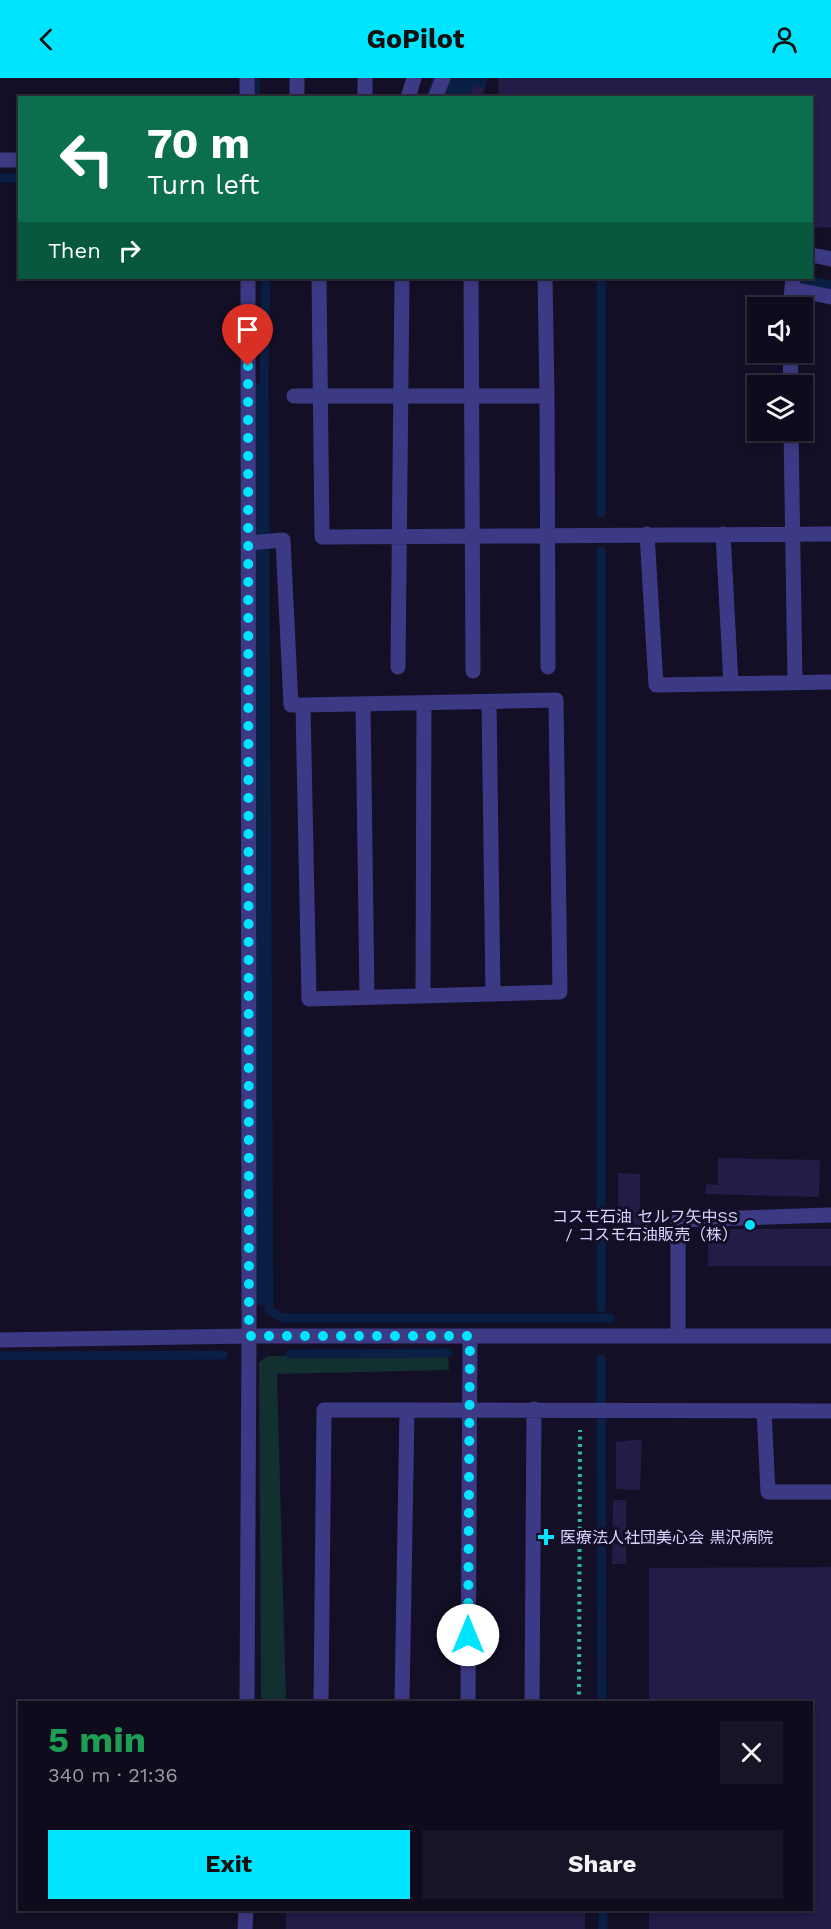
<!DOCTYPE html>
<html lang="en">
<head>
<meta charset="utf-8">
<style>
  :root { --surface:#0e0b1c; --page:#171425; --text:#f1f3f6; --muted:#9b9ba3; --line:#2e2b3b; --accent:#00e5ff }
  body { margin:0; font-family:"Work Sans","Noto Sans JP",sans-serif; background:var(--page); color:var(--text); height:100vh; display:flex; flex-direction:column; font-size:22px; white-space:nowrap }
  * { box-sizing:border-box; margin:0 }
  p { font-size:20px; color:var(--muted) }
  .icon { flex:none; width:33px; height:33px; fill:none; stroke:currentColor; stroke-width:2; stroke-linecap:round; stroke-linejoin:round }
  .map { position:relative; flex:1; overflow:hidden }
  .side { position:absolute; left:18px; top:1623px; width:795px; height:210px; display:flex; flex-direction:column; background:var(--surface); border-radius:0px; box-shadow:0 3px 9px #0003,0 0 0 2px var(--line) }
  .side>* { flex:none }
  .hud { position:absolute; left:18px; top:18px; width:795px; height:183px; border-radius:0px; box-shadow:0 3px 9px #0003,0 0 0 2px var(--line); background:#0b6e4f; color:#fff; overflow:hidden }
  .buttons { position:absolute; left:747px; top:219px; display:grid; gap:12px }
  .buttons a { display:grid; place-items:center; width:66px; height:66px; border-radius:0px; background:var(--surface); box-shadow:0 3px 9px #0003,0 0 0 2px var(--line); font-size:30px }
  .pin { position:absolute; display:grid; place-items:center; width:51px; height:51px; color:#fff; margin:-62px -26px; border-radius:50% 50% 50% 0; rotate:-45deg; box-shadow:0 0 6px #0007 }
  .pin .icon { rotate:45deg }
  .me { position:absolute; width:66px; margin:-33px; rotate:0deg; stroke-linejoin:round; filter:drop-shadow(0 0 4px #0008) }
  .turn { display:flex; align-items:center; gap:21px; height:126px; padding:0 30px; font-size:27px }
  .turn .icon { width:78px; height:78px; stroke-width:2.5 }
  .turn b { display:block; font-size:42px; line-height:51px }
  .then { display:flex; align-items:center; height:57px; padding:0 30px; background:#0003; gap:12px; font-size:22px }
  .round { display:grid; place-items:center; flex:none; width:63px; height:63px; border-radius:0px; background:var(--page) }
  .overview { display:flex; align-items:center; justify-content:space-between; height:102px; padding:0 30px }
  h1 { font-size:36px; font-weight:700; line-height:45px; color:#1e9e55 }
  .button { display:flex; gap:12px; margin-top:auto; padding:12px 30px }
  .button a { flex:1; height:69px; border-radius:0px; background:var(--accent); color:#111; font-size:24px; font-weight:700; line-height:69px; text-align:center }
  .button a+a { background:var(--page); color:var(--text) }
  header { display:flex; justify-content:space-between; align-items:center; height:78px; padding:0 30px; background:var(--accent); color:#111; font-size:27px; font-weight:700 }
  .map>svg:first-child { display:block }
  .green { fill:#12302f }
  .lines { fill:none; stroke-linecap:round; stroke-linejoin:round }
  .stream { stroke:#0a1f44; stroke-width:9 }
  .river { stroke:#0a1f44; stroke-width:52 }
  .building { fill:#241b47 }
  .path { stroke:#2fb8b0; stroke-width:4; stroke-dasharray:3 4.5; stroke-linecap:butt }
  .minor { stroke:#3d3a85; stroke-width:15 }
  .route { stroke:#00e5ff; stroke-width:10; stroke-dasharray:0 18 }
  .poi-dot { fill:#00e5ff; stroke:#130f26; stroke-width:2 }
  .labels { text-anchor:middle; stroke-width:6; stroke-linejoin:round; paint-order:stroke }
  .poi-label { font-size:16px; fill:#d9d4ff; stroke:#130f26; text-anchor:end }
</style>
</head>
<body>
<header><svg class="icon" aria-label="back" viewBox="0 0 24 24"><path d="M15 5l-7 7 7 7"/></svg>GoPilot<svg class="icon" aria-label="person" viewBox="0 0 24 24"><circle cx="12" cy="8" r="4"/><path d="M4 21q1-7 8-7t8 7"/></svg></header>
<div class="map">
<svg width="831" height="1851" viewBox="0 0 831 1851">
  <rect width="100%" height="100%" fill="#130f26"/>
  <!-- green -->
  <path class="green" d="M448,1275L449,1292L277,1296L286,1624H261L259,1284L268,1278Z"/>
  <g class="lines">
    <!-- stream -->
    <path class="stream" d="M255,0L256,20
      M0,100H20
      M266,200L264,298L269,1232L282,1240H610
      M797,200L831,207
      M258,311L261,1223
      M601,435V200
      M601,1230V473
      M290,1276L448,1275
      M0,1278L223,1277
      M601,1281L602,1624
      M603,1832V1851"/>
    <!-- river -->
    <path class="river" d="M453,20L461,0"/>
  </g>
  <!-- building -->
  <path class="building" d="M498,0H831V149L812,150V20H499Z
    M475,7L485,11L480,20H468Z
    M718,1080L820,1082L819,1119L705,1116L706,1106L718,1107Z
    M618,1095L640,1096V1155H618Z
    M708,1151H831V1188H708Z
    M642,1361L640,1412L616,1411V1364Z
    M613,1422H626V1486H612Z
    M831,1489V1851H649V1832H812V1624H649V1490Z
    M286,1832H585V1851H286Z"/>
  <g class="lines">
    <!-- path -->
    <path class="path" d="M579,1624L580,1352"/>
    <!-- minor -->
    <path class="minor" d="M247,0V20
      M297,0V20
      M365,0V20
      M408,20L414,0
      M435,20L443,0
      M0,82H20
      M812,177L831,181
      M319,200L322,459L831,456
      M471,200L473,593
      M545,200L547,318L548,589
      M792,211L831,219
      M790,230L793,200
      M790,274L791,308
      M294,318H547
      M791,352L795,605
      M647,456L656,607L831,604
      M723,456L731,606
      M248,465L283,462L291,627H303L556,622L560,914L309,921L303,627
      M398,589L402,200
      M489,624L493,915
      M363,626L367,919
      M423,917L424,625
      M678,1258V1142L831,1137
      M0,1262L249,1258H831
      M407,1332L831,1333
      M764,1333L768,1414H831
      M247,1624L249,1258L248,200
      M321,1624L324,1332H407L402,1624
      M468,1624L470,1258
      M532,1624L534,1331
      M245,1851L246,1832"/>
  </g>
  <g class="lines">
    <!-- route -->
    <path class="route" d="M248,288L249,1258H470L468,1557"/>
  </g>
  <!-- markers -->
  <g class="poi-dot">
    <circle cx="750" cy="1147" r="6"/>
    <path d="M543 1450h6v6h6v6h-6v6h-6v-6h-6v-6h6z"/>
  </g>
  <g class="labels">
    <!-- poi labels -->
    <g class="poi-label">
      <text x="738" y="1144">コスモ石油 セルフ矢中SS<tspan x="738" dy="18">/ コスモ石油販売（株）</tspan></text>
      <text x="560" y="1465" text-anchor="start">医療法人社団美心会 黒沢病院</text>
    </g>
  </g>
</svg>
<div class="buttons">
<a><svg class="icon" aria-label="sound" viewBox="0 0 24 24"><path d="M4 9h4l5-4v14l-5-4H4zM17 9q2 3 0 6"/></svg></a>
<a><svg class="icon" aria-label="layers" viewBox="0 0 24 24"><path d="M12 4l9 5-9 5-9-5zM3 14l9 5 9-5"/></svg></a>
</div>
<div class="pin" style="left:248px;top:288px;background:#d93025"><svg class="icon" aria-label="arrive" viewBox="0 0 24 24"><path d="M6 21V4h12l-3 4 3 4H6"/></svg></div>
<svg class="me" style="left:468px;top:1557px" viewBox="-20 -20 40 40"><circle r="19" fill="#fff"/><path d="M0-13L10 11 0 6-10 11z" fill="#00e5ff"/></svg>
<div class="hud">
<div class="turn"><svg class="icon" aria-label="left" viewBox="0 0 24 24"><path d="M17 20v-9H6M10 6l-5 5 5 5"/></svg><div><b>70 m</b>Turn left</div></div>
<div class="then">Then<svg class="icon" aria-label="right" viewBox="0 0 24 24"><path d="M7 20v-9h11M14 6l5 5-5 5"/></svg></div>
</div>
<section class="side">
<div class="overview"><div><h1>5 min</h1><p>340 m · 21:36</p></div><a class="round"><svg class="icon" aria-label="close" viewBox="0 0 24 24"><path d="M6 6l12 12M18 6L6 18"/></svg></a></div>
<div class="button"><a>Exit</a><a>Share</a></div>
</section>
</div>
</body>
</html>
